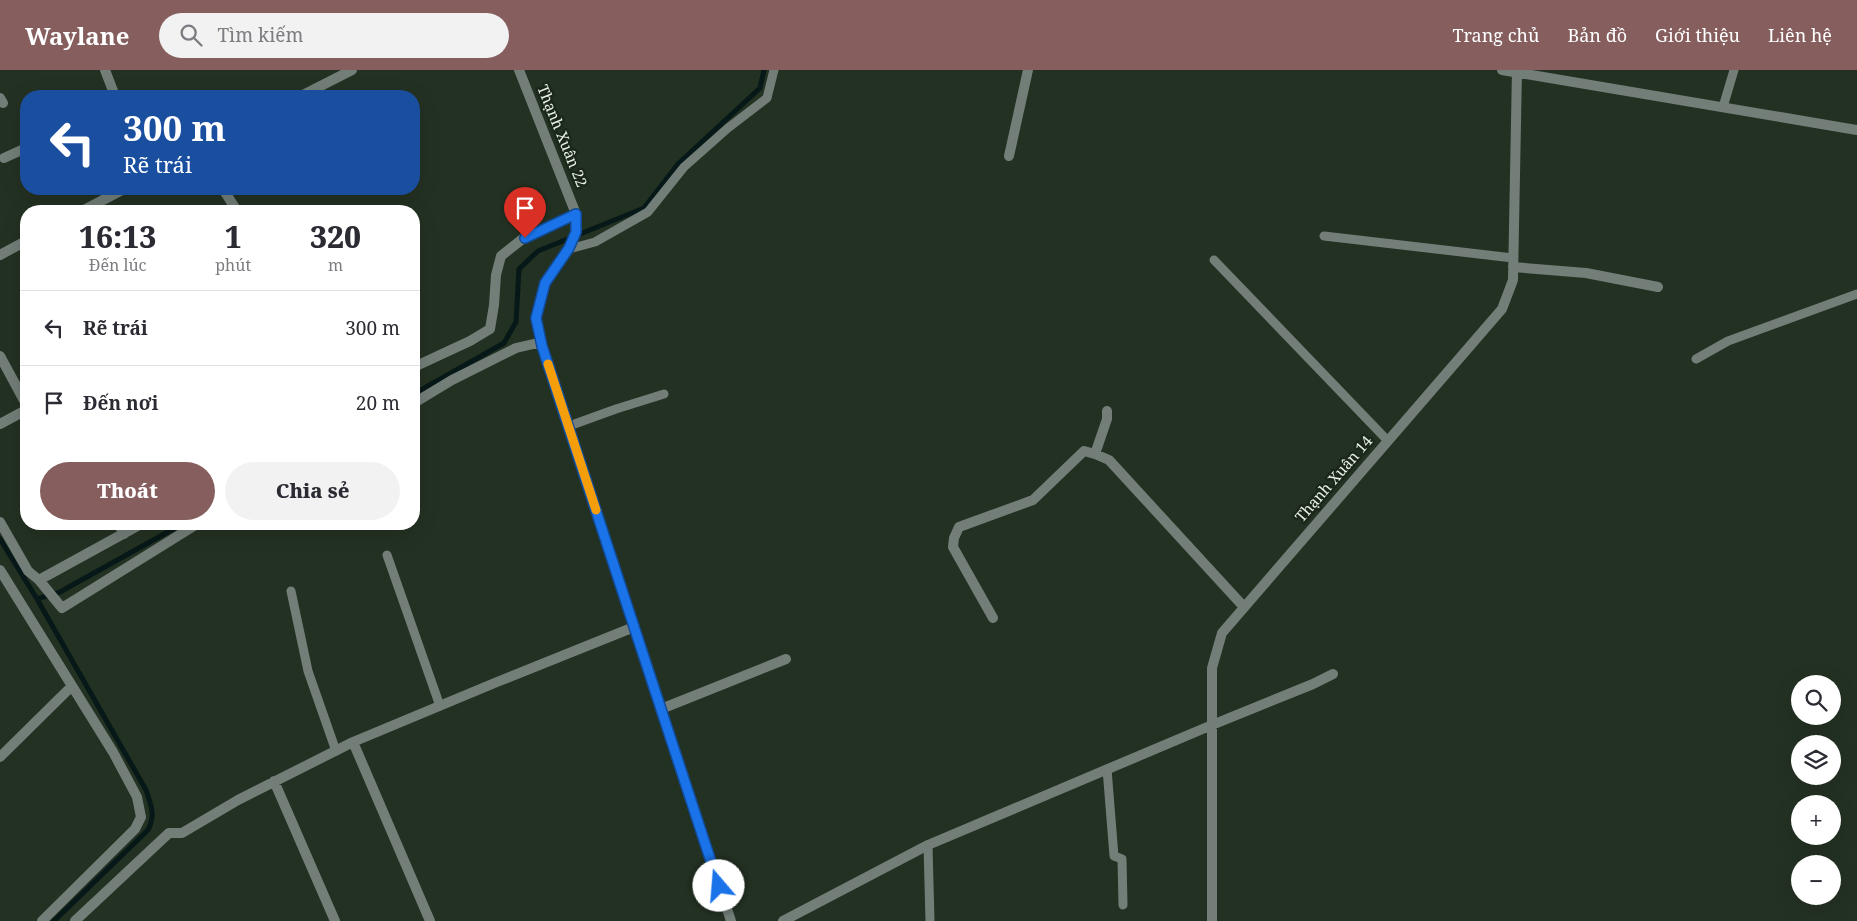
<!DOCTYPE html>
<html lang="vi">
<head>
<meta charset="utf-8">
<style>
  :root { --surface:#fff; --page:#f2f2f3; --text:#2b2b33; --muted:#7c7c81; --line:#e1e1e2; --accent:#865e5e }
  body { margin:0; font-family:"Noto Serif",serif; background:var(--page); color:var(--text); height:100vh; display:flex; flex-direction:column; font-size:19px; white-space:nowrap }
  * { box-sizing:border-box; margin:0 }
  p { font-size:16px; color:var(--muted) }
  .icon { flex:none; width:28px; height:28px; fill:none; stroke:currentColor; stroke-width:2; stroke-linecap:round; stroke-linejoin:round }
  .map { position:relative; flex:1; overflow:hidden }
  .drawer { position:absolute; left:20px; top:135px; width:400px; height:325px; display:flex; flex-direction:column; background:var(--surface); border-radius:20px; box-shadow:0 5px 20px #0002 }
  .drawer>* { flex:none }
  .top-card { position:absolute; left:20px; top:20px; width:400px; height:105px; border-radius:20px; box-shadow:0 5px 20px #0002; background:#1a4fa0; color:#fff; overflow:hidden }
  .fabs { position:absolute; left:1791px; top:605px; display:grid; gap:10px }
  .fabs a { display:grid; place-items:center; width:50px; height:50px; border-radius:50%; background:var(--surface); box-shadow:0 5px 20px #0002; font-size:25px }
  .pin { position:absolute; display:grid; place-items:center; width:42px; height:42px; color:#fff; margin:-51px -21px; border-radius:50% 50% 50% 0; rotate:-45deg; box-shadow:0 0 5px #0007 }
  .pin .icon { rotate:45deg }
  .me { position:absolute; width:55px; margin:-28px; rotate:342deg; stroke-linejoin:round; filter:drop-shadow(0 0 4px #0008) }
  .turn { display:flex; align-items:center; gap:18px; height:105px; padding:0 20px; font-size:22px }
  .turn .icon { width:65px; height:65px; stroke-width:2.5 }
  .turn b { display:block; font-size:35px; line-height:42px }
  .eta { display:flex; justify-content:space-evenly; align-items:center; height:85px; text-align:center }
  .eta b { font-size:30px; font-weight:800; line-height:35px }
  .action { display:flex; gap:10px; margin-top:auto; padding:10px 20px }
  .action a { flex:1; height:58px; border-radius:30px; background:var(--accent); color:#fff; font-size:20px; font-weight:800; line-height:58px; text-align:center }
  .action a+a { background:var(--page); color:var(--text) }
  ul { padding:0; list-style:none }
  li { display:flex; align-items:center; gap:15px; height:75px; padding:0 20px; border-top:1px solid var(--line) }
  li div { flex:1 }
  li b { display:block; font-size:19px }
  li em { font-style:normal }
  header { display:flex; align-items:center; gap:30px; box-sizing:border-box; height:70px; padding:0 25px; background:var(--accent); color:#fff }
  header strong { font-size:24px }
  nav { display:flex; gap:28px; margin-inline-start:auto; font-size:18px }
  .search { width:350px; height:45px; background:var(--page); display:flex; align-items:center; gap:12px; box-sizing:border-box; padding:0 18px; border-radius:28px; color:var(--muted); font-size:19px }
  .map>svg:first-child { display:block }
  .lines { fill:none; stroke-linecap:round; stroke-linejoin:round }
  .stream { stroke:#061817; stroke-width:5 }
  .lane { stroke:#737e79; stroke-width:9 }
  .street { stroke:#737e79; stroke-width:10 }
  .route-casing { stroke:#114b97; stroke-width:12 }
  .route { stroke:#1a73e8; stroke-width:9 }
  .slow { stroke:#f59e0b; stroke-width:9 }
  .labels { text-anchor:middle; stroke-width:5; stroke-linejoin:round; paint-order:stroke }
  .street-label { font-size:15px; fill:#e9f2e8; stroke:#1a2719 }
</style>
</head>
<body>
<header>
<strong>Waylane</strong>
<div class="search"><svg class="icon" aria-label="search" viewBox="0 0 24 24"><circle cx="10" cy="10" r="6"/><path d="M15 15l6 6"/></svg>Tìm kiếm</div>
<nav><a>Trang chủ</a><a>Bản đồ</a><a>Giới thiệu</a><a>Liên hệ</a></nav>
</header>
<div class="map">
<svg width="1857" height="851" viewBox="0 0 1857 851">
  <rect width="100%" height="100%" fill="#233122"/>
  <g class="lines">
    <!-- stream -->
    <path class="stream" d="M414,324L504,273L516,252L519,199L538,181L644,138L678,94L760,18L764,0
      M0,469L37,529L146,720C151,735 156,745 148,760L54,851
      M37,529L60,522L182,454"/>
    <!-- lane -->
    <path class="lane" d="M1723,37L1734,0
      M1324,166L1513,188
      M569,179L595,172L648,142L684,97L728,58L767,28L774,0
      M1214,190L1388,371
      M1696,289L1728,271L1857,224
      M569,356L616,339L664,324
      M387,485L440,636
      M291,521L308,601L336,681
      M1107,699L1114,786L1122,789L1123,835
      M928,775L930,851"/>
    <!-- street -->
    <path class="street" d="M105,0L115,26
      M519,0L576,144V162L569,179L545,213L536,248L542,276L731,851
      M1502,0L1857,60
      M301,26L352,0
      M0,28L3,33
      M1009,86L1028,0
      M4,88L26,78
      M223,119L237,141
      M82,141L124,119
      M0,185L26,171
      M1513,197L1586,203L1658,217
      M0,286L26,334
      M414,297L470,271L490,259L494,235L496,205L501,186L525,167L576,144
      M414,333L452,310L516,278L542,272
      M0,354L26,340
      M1095,384L1107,349V341
      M0,452L28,501L39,510L62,538L197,454
      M118,454L124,464
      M0,500L113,682L137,727L141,747L135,759L42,851
      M39,510L141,454
      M993,548L953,477L954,468L959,457L1033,430L1084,381L1095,384L1109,390L1244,537
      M661,639L786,589
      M353,672L430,851
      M0,687L72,616
      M274,711L335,851
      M75,851L169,763H182L238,730L353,672L497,612L634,557
      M783,851L928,775L1212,655L1313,614L1333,604
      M1212,851V598L1222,563L1502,239L1513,210L1517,0"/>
  </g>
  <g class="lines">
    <!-- route casing -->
    <g class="route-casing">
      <path id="route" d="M525,168L576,144V162L569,178L545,213L536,248L542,276L719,816"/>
    </g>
    <!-- route -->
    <use href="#route" class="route"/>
    <!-- slow -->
    <path class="slow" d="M548,294L596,440"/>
  </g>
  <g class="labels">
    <!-- street labels -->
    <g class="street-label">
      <text transform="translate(562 66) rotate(68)" y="5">Thạnh Xuân 22</text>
      <text transform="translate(1334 409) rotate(-49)" y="5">Thạnh Xuân 14</text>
    </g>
  </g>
</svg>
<div class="fabs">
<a><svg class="icon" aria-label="search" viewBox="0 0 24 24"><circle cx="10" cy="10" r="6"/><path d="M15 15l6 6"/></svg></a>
<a><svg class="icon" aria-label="layers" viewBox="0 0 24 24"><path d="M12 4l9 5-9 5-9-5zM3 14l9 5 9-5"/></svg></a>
<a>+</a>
<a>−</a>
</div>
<div class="pin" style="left:525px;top:168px;background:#d93025"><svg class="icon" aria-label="arrive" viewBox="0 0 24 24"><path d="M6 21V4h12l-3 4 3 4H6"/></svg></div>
<svg class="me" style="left:719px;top:816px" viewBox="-20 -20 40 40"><circle r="19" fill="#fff"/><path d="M0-13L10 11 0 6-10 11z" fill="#1a73e8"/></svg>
<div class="top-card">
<div class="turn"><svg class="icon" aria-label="left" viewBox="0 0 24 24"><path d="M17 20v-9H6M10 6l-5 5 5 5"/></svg><div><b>300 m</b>Rẽ trái</div></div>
</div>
<section class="drawer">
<div class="eta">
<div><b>16:13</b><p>Đến lúc</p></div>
<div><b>1</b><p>phút</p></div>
<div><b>320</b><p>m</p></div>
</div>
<ul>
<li><svg class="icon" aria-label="left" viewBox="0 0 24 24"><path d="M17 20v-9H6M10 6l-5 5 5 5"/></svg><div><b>Rẽ trái</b></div><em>300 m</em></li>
<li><svg class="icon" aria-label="arrive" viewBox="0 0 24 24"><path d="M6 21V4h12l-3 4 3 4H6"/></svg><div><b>Đến nơi</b></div><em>20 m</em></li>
</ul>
<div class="action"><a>Thoát</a><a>Chia sẻ</a></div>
</section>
</div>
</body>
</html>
